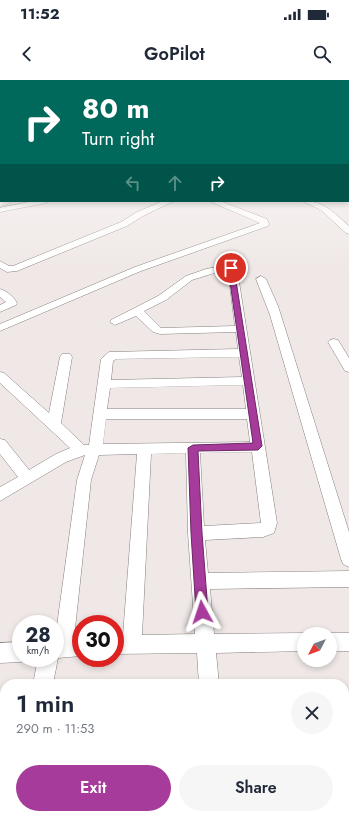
<!DOCTYPE html>
<html lang="en">
<head>
<meta charset="utf-8">
<style>
  :root { --surface:#fff; --page:#f6f6f7; --text:#1f2937; --muted:#747a83; --accent:#a73b9b }
  body { margin:0; font-family:Jost,sans-serif; background:var(--page); color:var(--text); height:100vh; display:flex; flex-direction:column; font-size:15px; white-space:nowrap }
  * { box-sizing:border-box; margin:0 }
  p { font-size:13px; color:var(--muted) }
  .icon { flex:none; width:22px; height:22px; fill:none; stroke:currentColor; stroke-width:2; stroke-linecap:round; stroke-linejoin:round }
  .map { position:relative; flex:1; overflow:hidden }
  .drawer { position:absolute; left:0px; top:599px; width:349px; height:140px; display:flex; flex-direction:column; background:var(--surface); border-radius:16px 16px 0 0; box-shadow:0 2px 6px #0003 }
  .drawer>* { flex:none }
  .guide { position:absolute; left:0px; top:0px; width:349px; height:122px; box-shadow:0 2px 6px #0003; background:#00695c; color:#fff; overflow:hidden }
  .needle { width:26px; rotate:229deg }
  .controls { position:absolute; left:297px; top:547px; display:grid; gap:8px }
  .controls a { display:grid; place-items:center; width:40px; height:40px; border-radius:50%; background:var(--surface); box-shadow:0 2px 6px #0003; font-size:20px }
  .speed { position:absolute; left:12px; top:535px; display:flex; gap:8px; font-size:20px; font-weight:700; text-align:center }
  .speed>* { display:grid; place-content:center; width:52px; height:52px; border-radius:50%; background:var(--surface); box-shadow:0 2px 6px #0003; line-height:1 }
  .speed small { font-size:10px; font-weight:400 }
  .speed .limit { border:6px solid #d22; background:#fff; color:#111 }
  .pin { position:absolute; display:grid; place-items:center; width:34px; height:34px; color:#fff; margin:-17px; border:2px solid #fff; border-radius:50%; box-shadow:0 1px 4px #0007 }
  .me { position:absolute; width:44px; margin:-22px; rotate:355deg; stroke-linejoin:round; filter:drop-shadow(0 0 3px #0008) }
  .turn { display:flex; align-items:center; gap:14px; height:84px; padding:0 16px; font-size:18px }
  .turn .icon { width:52px; height:52px; stroke-width:2.5 }
  .turn b { display:block; font-size:28px; line-height:34px }
  .lanes { display:flex; align-items:center; height:38px; padding:0 16px; background:#0003; justify-content:center; gap:20px; direction:ltr }
  .lanes .off { opacity:.35 }
  .round { display:grid; place-items:center; flex:none; width:42px; height:42px; border-radius:21px; background:var(--page) }
  .headline { display:flex; align-items:center; justify-content:space-between; height:68px; padding:0 16px }
  h1 { font-size:24px; font-weight:600; line-height:30px }
  .cta { display:flex; gap:8px; margin-top:auto; padding:8px 16px }
  .cta a { flex:1; height:46px; border-radius:24px; background:var(--accent); color:#fff; font-size:16px; font-weight:600; line-height:46px; text-align:center }
  .cta a+a { background:var(--page); color:var(--text) }
  .status { display:flex; justify-content:space-between; align-items:center; height:28px; padding:0 20px; background:var(--surface); direction:ltr }
  .status svg { height:11px; fill:currentColor }
  header { display:flex; justify-content:space-between; align-items:center; height:52px; padding:0 16px; background:var(--surface); font-size:18px; font-weight:600 }
  .map>svg:first-child { display:block }
  .lines { fill:none; stroke-linecap:round; stroke-linejoin:round }
  .minor-casing { stroke:#86807e; stroke-width:1 }
  .major-casing { stroke:#86807e; stroke-width:1 }
  .minor { fill:#fff; fill-rule:evenodd }
  .major { fill:#fff; fill-rule:evenodd }
  .route { fill:#a73b9b; stroke:#6d2665 }
</style>
</head>
<body>
<div class="status"><b>11:52</b><svg viewBox="0 0 49 12"><path d="M0 12V9h3v3zM5 12V6h3v6zM10 12V3h3v9zM15 12V0h3v12zM26 1h20v11H26zM47 4h2v5h-2z"/></svg></div>
<header><svg class="icon" aria-label="back" viewBox="0 0 24 24"><path d="M15 5l-7 7 7 7"/></svg>GoPilot<svg class="icon" aria-label="search" viewBox="0 0 24 24"><circle cx="10" cy="10" r="6"/><path d="M15 15l6 6"/></svg></header>
<div class="map">
<svg width="349" height="739" viewBox="0 0 349 739">
  <rect width="100%" height="100%" fill="#efe8e6"/>
  <g class="lines">
    <!-- minor casing -->
    <g class="minor-casing">
      <path id="minor" d="M34,121H50L46,123L0,132V128Z
        M163,121H174L143,136L127,146L17,191L7,192L0,188V181L9,186H13L121,142L137,132Z
        M209,121H220L267,139L269,144L268,146L141,191L0,251V244L135,187L260,143Z
        M302,121C325,121 333,132 349,146V154L346,153L321,130Z
        M228,185L235,187L237,189L277,443L274,453L263,457L205,460L208,493L349,491V507L210,509L214,554L304,553L307,554H304V571L216,573L219,604H199L197,573L115,574V556L123,555L137,374L99,375L91,400L74,558H81V576L58,578L53,604H33L38,578H55V560L77,400L85,375L66,382L0,421V407L18,397L0,374V359L5,360L29,390L56,374L70,368L0,303V292L4,293L49,333L60,277L62,274H70L72,277L61,343L84,365H89L101,279L109,272L238,269L236,252L160,254L153,252L136,236L115,245L110,242L111,240L158,216L186,196L206,189ZM228,191L235,246L161,248L144,231L166,220L192,200L211,194ZM239,277L242,297L111,300L113,281L116,279ZM243,305L246,329H107L110,308ZM106,339H247L250,362L103,364ZM252,372L261,443L204,446L200,373ZM186,373L188,453L195,554L142,555L151,374Z
        M261,196L266,199L278,226L349,452V487L343,484L341,479L270,235L256,199Z
        M0,209C7,211 14,217 17,223L16,225L0,232V225L6,222L0,217Z
        M334,259L338,260L349,278V292L345,291L328,262L330,260Z
        M330,553H349V571H330V554H327Z
        M21,562V578L28,579L21,582L0,583V563Z
        M0,642H5V664H0Z
        M12,734H36L35,739H11Z
        M106,734H244L246,739H104Z"/>
    </g>
    <!-- major casing -->
    <g class="major-casing">
      <path id="major" d="M0,105H1V111H0Z
        M0,120L1,121H13L11,123L0,126Z"/>
    </g>
    <!-- minor -->
    <use href="#minor" class="minor"/>
    <!-- major -->
    <use href="#major" class="major"/>
  </g>
  <!-- sky -->
  <linearGradient id="sky" x2="0" y2="1"><stop stop-color="#7ab4d5"/><stop offset="0.45" stop-color="#f8f5f4"/><stop offset="1" stop-color="#f8f5f4" stop-opacity="0"/></linearGradient>
  <rect width="349" height="188" fill="url(#sky)"/>
  <!-- route -->
  <path class="route" d="M231,186L234,188L262,366L258,370L198,371L202,453L208,532L206,536L202,538L198,536L196,532L191,453L188,368L193,365L253,363L228,188Z"/>
</svg>
<div class="controls">
<a><svg class="needle" viewBox="-14 -14 28 28"><path d="M0-13l5 13h-10z" fill="#e53935"/><path d="M0 13l5-13h-10z" fill="#747a83"/></svg></a>
</div>
<div class="speed"><div>28<small>km/h</small></div><div class="limit">30</div></div>
<div class="pin" style="left:231px;top:188px;background:#d93025"><svg class="icon" aria-label="arrive" viewBox="0 0 24 24"><path d="M6 21V4h12l-3 4 3 4H6"/></svg></div>
<svg class="me" style="left:202px;top:532px" viewBox="-20 -20 40 40"><path d="M0-17L14 15 0 8-14 15z" fill="#a73b9b" stroke="#fff" stroke-width="4"/></svg>
<div class="guide">
<div class="turn"><svg class="icon" aria-label="right" viewBox="0 0 24 24"><path d="M7 20v-9h11M14 6l5 5-5 5"/></svg><div><b>80 m</b>Turn right</div></div>
<div class="lanes"><svg class="icon off" aria-label="left" viewBox="0 0 24 24"><path d="M17 20v-9H6M10 6l-5 5 5 5"/></svg><svg class="icon off" aria-label="ahead" viewBox="0 0 24 24"><path d="M12 20V5M6 11l6-6 6 6"/></svg><svg class="icon" aria-label="right" viewBox="0 0 24 24"><path d="M7 20v-9h11M14 6l5 5-5 5"/></svg></div>
</div>
<section class="drawer">
<div class="headline"><div><h1>1 min</h1><p>290 m · 11:53</p></div><a class="round"><svg class="icon" aria-label="close" viewBox="0 0 24 24"><path d="M6 6l12 12M18 6L6 18"/></svg></a></div>
<div class="cta"><a>Exit</a><a>Share</a></div>
</section>
</div>
</body>
</html>
